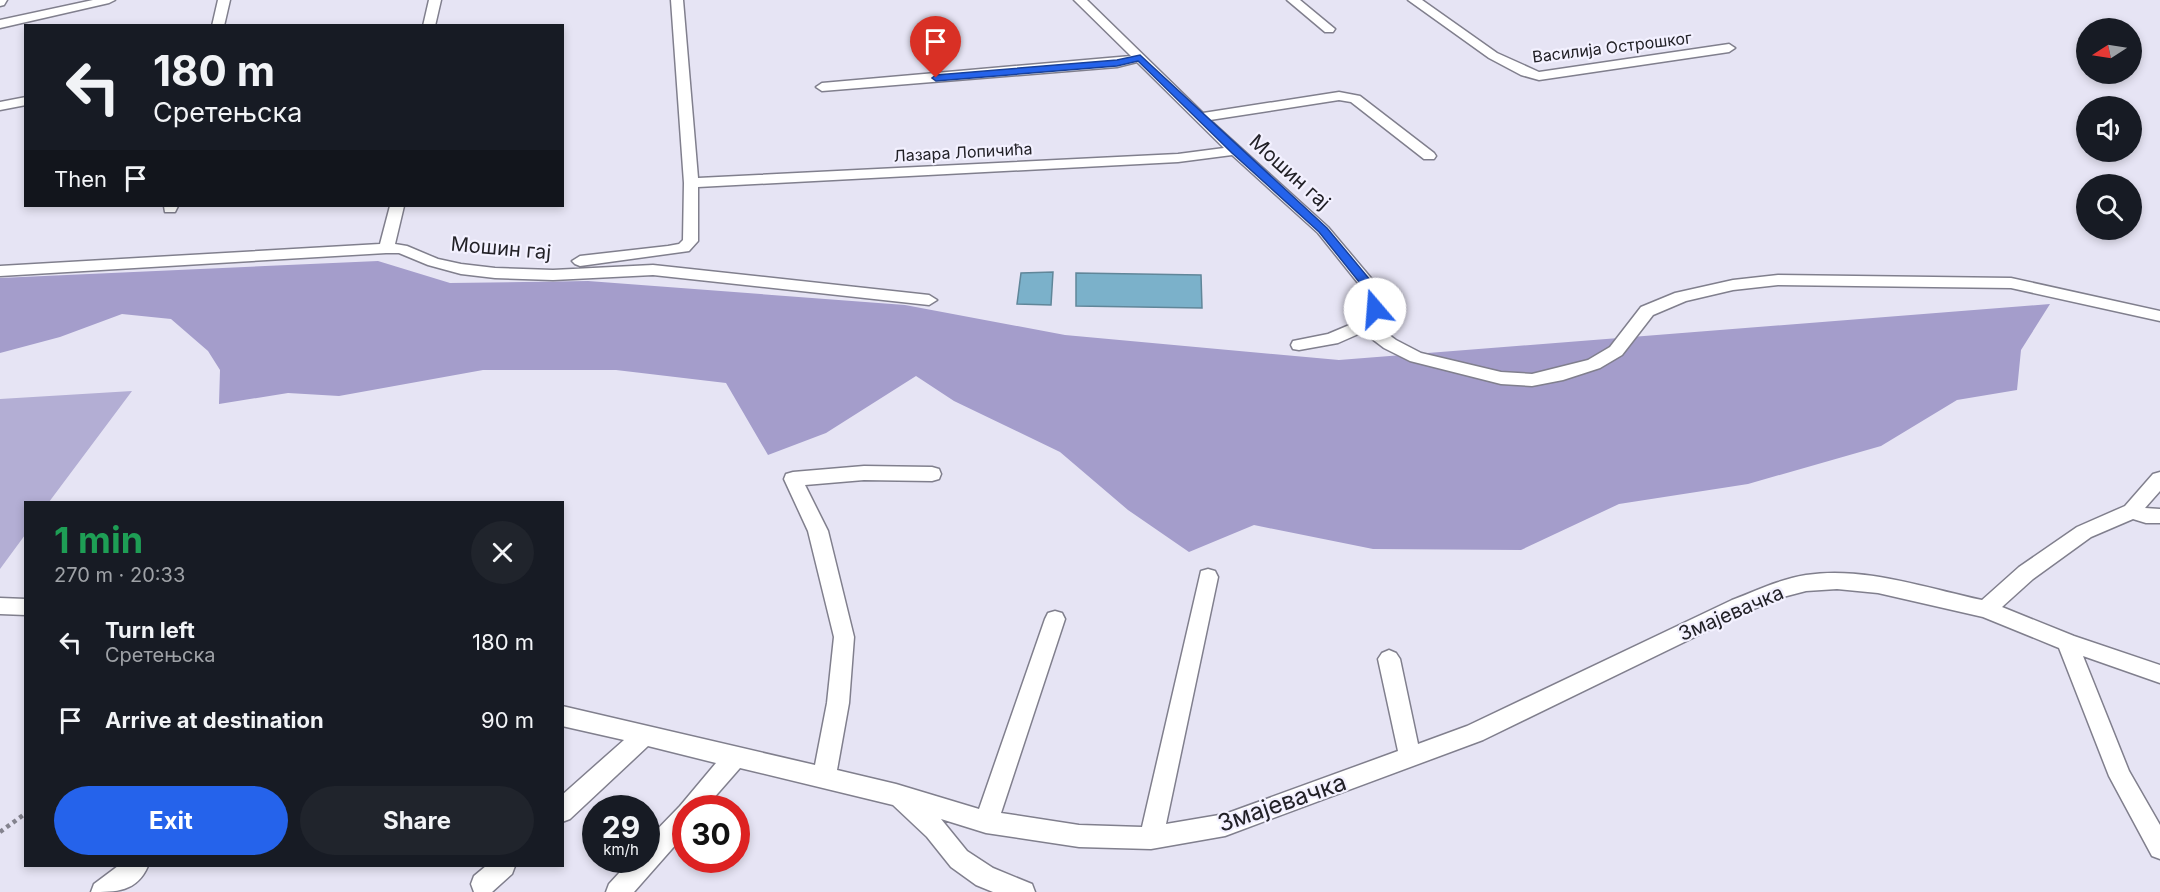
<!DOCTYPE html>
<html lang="en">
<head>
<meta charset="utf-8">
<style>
  :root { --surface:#171b24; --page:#20242c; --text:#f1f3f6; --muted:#9ea1a6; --accent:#2563eb }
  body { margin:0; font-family:Inter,sans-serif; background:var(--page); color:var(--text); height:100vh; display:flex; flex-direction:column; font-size:22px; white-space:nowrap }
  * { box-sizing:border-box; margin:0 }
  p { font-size:20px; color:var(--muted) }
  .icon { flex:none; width:33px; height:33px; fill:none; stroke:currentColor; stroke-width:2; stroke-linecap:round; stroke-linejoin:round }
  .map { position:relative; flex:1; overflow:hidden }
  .details { position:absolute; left:24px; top:501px; width:540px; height:366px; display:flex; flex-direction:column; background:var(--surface); border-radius:0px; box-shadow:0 3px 9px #0003 }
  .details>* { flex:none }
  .hud { position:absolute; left:24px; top:24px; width:540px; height:183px; border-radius:0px; box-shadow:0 3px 9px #0003; background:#171b24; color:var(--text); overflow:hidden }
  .needle { width:39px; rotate:258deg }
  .controls { position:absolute; left:2076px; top:18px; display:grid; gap:12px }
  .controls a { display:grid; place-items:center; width:66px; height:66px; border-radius:50%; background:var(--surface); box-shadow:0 3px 9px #0003; font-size:30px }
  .speed { position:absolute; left:582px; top:795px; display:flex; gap:12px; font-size:30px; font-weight:700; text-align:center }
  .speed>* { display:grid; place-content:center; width:78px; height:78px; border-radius:50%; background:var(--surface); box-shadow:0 3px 9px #0003; line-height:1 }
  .speed small { font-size:15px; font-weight:400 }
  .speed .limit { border:9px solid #d22; background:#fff; color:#111 }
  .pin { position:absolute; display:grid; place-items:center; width:51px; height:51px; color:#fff; margin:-62px -26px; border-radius:50% 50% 50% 0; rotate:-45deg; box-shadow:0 0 6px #0007 }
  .pin .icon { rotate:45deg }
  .me { position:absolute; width:66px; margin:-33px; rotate:342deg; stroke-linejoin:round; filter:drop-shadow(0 0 4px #0008) }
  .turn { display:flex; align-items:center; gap:21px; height:126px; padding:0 30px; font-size:27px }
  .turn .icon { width:78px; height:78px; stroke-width:2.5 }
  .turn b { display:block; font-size:42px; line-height:51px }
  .then { display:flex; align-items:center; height:57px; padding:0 30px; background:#0003; gap:12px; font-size:22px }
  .round { display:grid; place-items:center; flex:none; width:63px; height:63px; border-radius:32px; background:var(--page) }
  .headline { display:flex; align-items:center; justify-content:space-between; height:102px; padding:0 30px }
  h1 { font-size:36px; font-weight:700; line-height:45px; color:#1e9e55 }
  .action { display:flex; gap:12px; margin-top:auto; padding:12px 30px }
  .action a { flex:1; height:69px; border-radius:36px; background:var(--accent); color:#fff; font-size:24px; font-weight:700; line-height:69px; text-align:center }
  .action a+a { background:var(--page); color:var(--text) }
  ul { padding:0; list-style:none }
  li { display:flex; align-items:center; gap:18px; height:78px; padding:0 30px }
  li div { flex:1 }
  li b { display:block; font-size:22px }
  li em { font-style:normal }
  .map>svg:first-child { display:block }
  .green { fill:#b3aed4 }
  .forest { fill:#a49dcb }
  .water { fill:#7bb1ca; stroke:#608699; stroke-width:1.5 }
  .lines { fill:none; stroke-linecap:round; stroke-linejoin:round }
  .minor-casing { stroke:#807f8d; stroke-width:3 }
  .path { stroke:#84838e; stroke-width:4.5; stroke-dasharray:4 4; stroke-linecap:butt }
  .minor { fill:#fff; fill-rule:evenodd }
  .route { fill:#2563eb; stroke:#184099; stroke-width:1.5 }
  .labels { text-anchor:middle; stroke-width:4.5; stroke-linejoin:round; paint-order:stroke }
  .far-street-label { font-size:16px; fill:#222127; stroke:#f3f1ff }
  .street-label { font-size:20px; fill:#222127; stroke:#f3f1ff }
  .near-street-label { font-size:24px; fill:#222127; stroke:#f3f1ff }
</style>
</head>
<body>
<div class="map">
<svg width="2160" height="892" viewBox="0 0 2160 892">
  <rect width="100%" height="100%" fill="#e6e4f4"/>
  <!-- green -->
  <path class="green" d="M132,391L49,502H26L25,535L0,569V399Z"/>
  <!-- forest -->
  <path class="forest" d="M378,261L450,283L588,281L905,305L1065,335L1339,360L2050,304L2021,350L2017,390L1957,400L1881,446L1748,484L1619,504L1521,550L1373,549L1254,525L1189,552L1128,510L1060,452L954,401L916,376L826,433L768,455L726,383L616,370H483L339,396L288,393L219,404L220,370L208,351L171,319L122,314L60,337L0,353V278Z"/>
  <!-- water -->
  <path class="water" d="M1053,272L1051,305L1017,304L1021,273Z
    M1076,273L1201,275L1202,308L1076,306Z"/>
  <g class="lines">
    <!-- minor casing -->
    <g class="minor-casing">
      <path id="minor" d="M0,0H7L4,5L0,6Z
        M93,0H115L109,3L0,28V20Z
        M218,0H230L224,26H212Z
        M429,0H441L435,26H423Z
        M671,0H683L698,178L1178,154L1224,148L1137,62L1117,67L822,91L816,87L822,83L1131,56L1074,0H1087L1203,113L1339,92L1360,96L1434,153L1436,156L1434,159H1424L1351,102L1339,100L1210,120L1328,227L1376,284L1383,309L1374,324L1396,340L1421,353L1501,372L1532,374L1588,360L1610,347L1641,307L1675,293L1733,280L1778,275L2011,278L2160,311V321L2011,288L1778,285L1733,290L1686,301L1653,315L1622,355L1600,368L1563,380L1532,386L1501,384L1410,361L1384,348L1363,332L1338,343L1299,350L1293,349L1291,345L1293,341L1328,334L1359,321L1367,309L1362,288L1318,233L1232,155L1178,162L698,187V241L689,251L580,266L575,264L572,261L580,256L668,246L679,244L683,240L684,183Z
        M1287,0H1300L1335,29L1333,32H1325Z
        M1408,0H1422L1497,53L1539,72L1729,44L1735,48L1729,52L1539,80L1521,75L1489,58Z
        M26,97V105L0,110V102Z
        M164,206H178L175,212H165Z
        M390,206H404L395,244L407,246L438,259L461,264L495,268L553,270L653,265L929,295L937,300L929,305L653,275L553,280L495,278L461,274L428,265L399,253H386L0,276V266L380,244Z
        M864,466L932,467L939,469L941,474L939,479L932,481L864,480L805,485L828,531L854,637L849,703L837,770L896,784L979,809L1045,619L1048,613L1055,611L1062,613L1065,619L1001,813L1079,825L1142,827L1201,571L1208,569L1215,571L1218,577L1166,824L1225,814L1398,751L1378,659L1382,653L1389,650L1396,653L1400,659L1418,744L1467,726L1732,600C1756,591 1780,579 1806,575C1864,566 1926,588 1982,600L2019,567L2077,527L2125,506L2153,474L2160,472V491L2145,508L2160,509V523H2146L2133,519L2091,537L2033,579L2002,607L2074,636L2160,665V683L2083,656L2129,771L2160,825V859L2152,856L2109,776L2059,648L1983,617L1878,593L1837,589L1806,591L1783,597L1746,612L1483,740L1225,836L1151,849L1079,847L986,833L941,819L967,851L993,868L1032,884L1035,892H993L976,885L951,867L927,837L893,805L740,768L705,808H686V833L634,892H606L609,884L631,860H646V841L680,806L716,763L648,746L570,819L562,822V795L624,740L562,726V706L815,765L827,703L834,637L808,531L784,479L786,474L793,472Z
        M0,598L26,599V615L0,614Z
        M118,866H148C137,892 116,892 91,892L94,884Z
        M486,866H515L512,874L492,892H474L471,884L474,876Z"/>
    </g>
    <!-- path -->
    <path class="path" d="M0,832L26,813"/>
    <!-- minor -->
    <use href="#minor" class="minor"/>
  </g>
  <!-- route -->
  <path class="route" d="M1140,55L1327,228L1376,287L1381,309L1379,312H1370L1364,288L1319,232L1232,153L1138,61L1117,66L936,81L932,78L936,75L1117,60Z"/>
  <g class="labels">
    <!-- far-street labels -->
    <g class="far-street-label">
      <text transform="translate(1612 47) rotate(-7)" y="6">Василија Острошког</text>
      <text transform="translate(963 152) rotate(-3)" y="6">Лазара Лопичића</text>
    </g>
    <!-- street labels -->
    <g class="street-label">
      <text transform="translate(1290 172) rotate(42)" y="7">Мошин гај</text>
      <text transform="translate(501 248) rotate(5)" y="7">Мошин гај</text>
      <text transform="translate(1731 613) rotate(-23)" y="7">Змајевачка</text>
    </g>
    <!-- near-street labels -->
    <g class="near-street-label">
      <text transform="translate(1282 803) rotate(-19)" y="8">Змајевачка</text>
    </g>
  </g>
</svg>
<div class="controls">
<a><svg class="needle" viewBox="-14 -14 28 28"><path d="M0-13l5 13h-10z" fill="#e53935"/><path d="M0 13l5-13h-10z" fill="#9ea1a6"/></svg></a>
<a><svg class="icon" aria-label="sound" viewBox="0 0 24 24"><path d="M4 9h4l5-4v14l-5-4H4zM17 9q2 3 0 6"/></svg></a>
<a><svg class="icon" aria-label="search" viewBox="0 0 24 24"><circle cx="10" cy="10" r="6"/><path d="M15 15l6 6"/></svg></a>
</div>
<div class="speed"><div>29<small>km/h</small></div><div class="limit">30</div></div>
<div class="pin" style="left:936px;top:78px;background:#d93025"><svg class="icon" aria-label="arrive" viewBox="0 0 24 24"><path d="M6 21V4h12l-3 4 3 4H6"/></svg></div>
<svg class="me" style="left:1375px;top:309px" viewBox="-20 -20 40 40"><circle r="19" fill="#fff"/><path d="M0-13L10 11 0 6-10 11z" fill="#2563eb"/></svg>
<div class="hud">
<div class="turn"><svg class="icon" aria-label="left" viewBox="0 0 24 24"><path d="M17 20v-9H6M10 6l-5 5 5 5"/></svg><div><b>180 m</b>Сретењска</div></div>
<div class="then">Then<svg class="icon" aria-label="arrive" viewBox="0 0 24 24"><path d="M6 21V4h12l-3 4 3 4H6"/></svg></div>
</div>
<section class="details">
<div class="headline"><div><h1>1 min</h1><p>270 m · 20:33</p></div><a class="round"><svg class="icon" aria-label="close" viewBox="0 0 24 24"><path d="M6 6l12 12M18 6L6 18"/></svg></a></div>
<ul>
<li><svg class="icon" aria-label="left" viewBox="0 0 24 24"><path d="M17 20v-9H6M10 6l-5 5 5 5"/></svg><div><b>Turn left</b><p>Сретењска</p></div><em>180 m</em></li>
<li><svg class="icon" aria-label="arrive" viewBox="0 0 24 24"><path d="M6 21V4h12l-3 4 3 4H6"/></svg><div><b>Arrive at destination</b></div><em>90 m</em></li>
</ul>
<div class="action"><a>Exit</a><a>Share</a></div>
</section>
</div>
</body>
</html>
